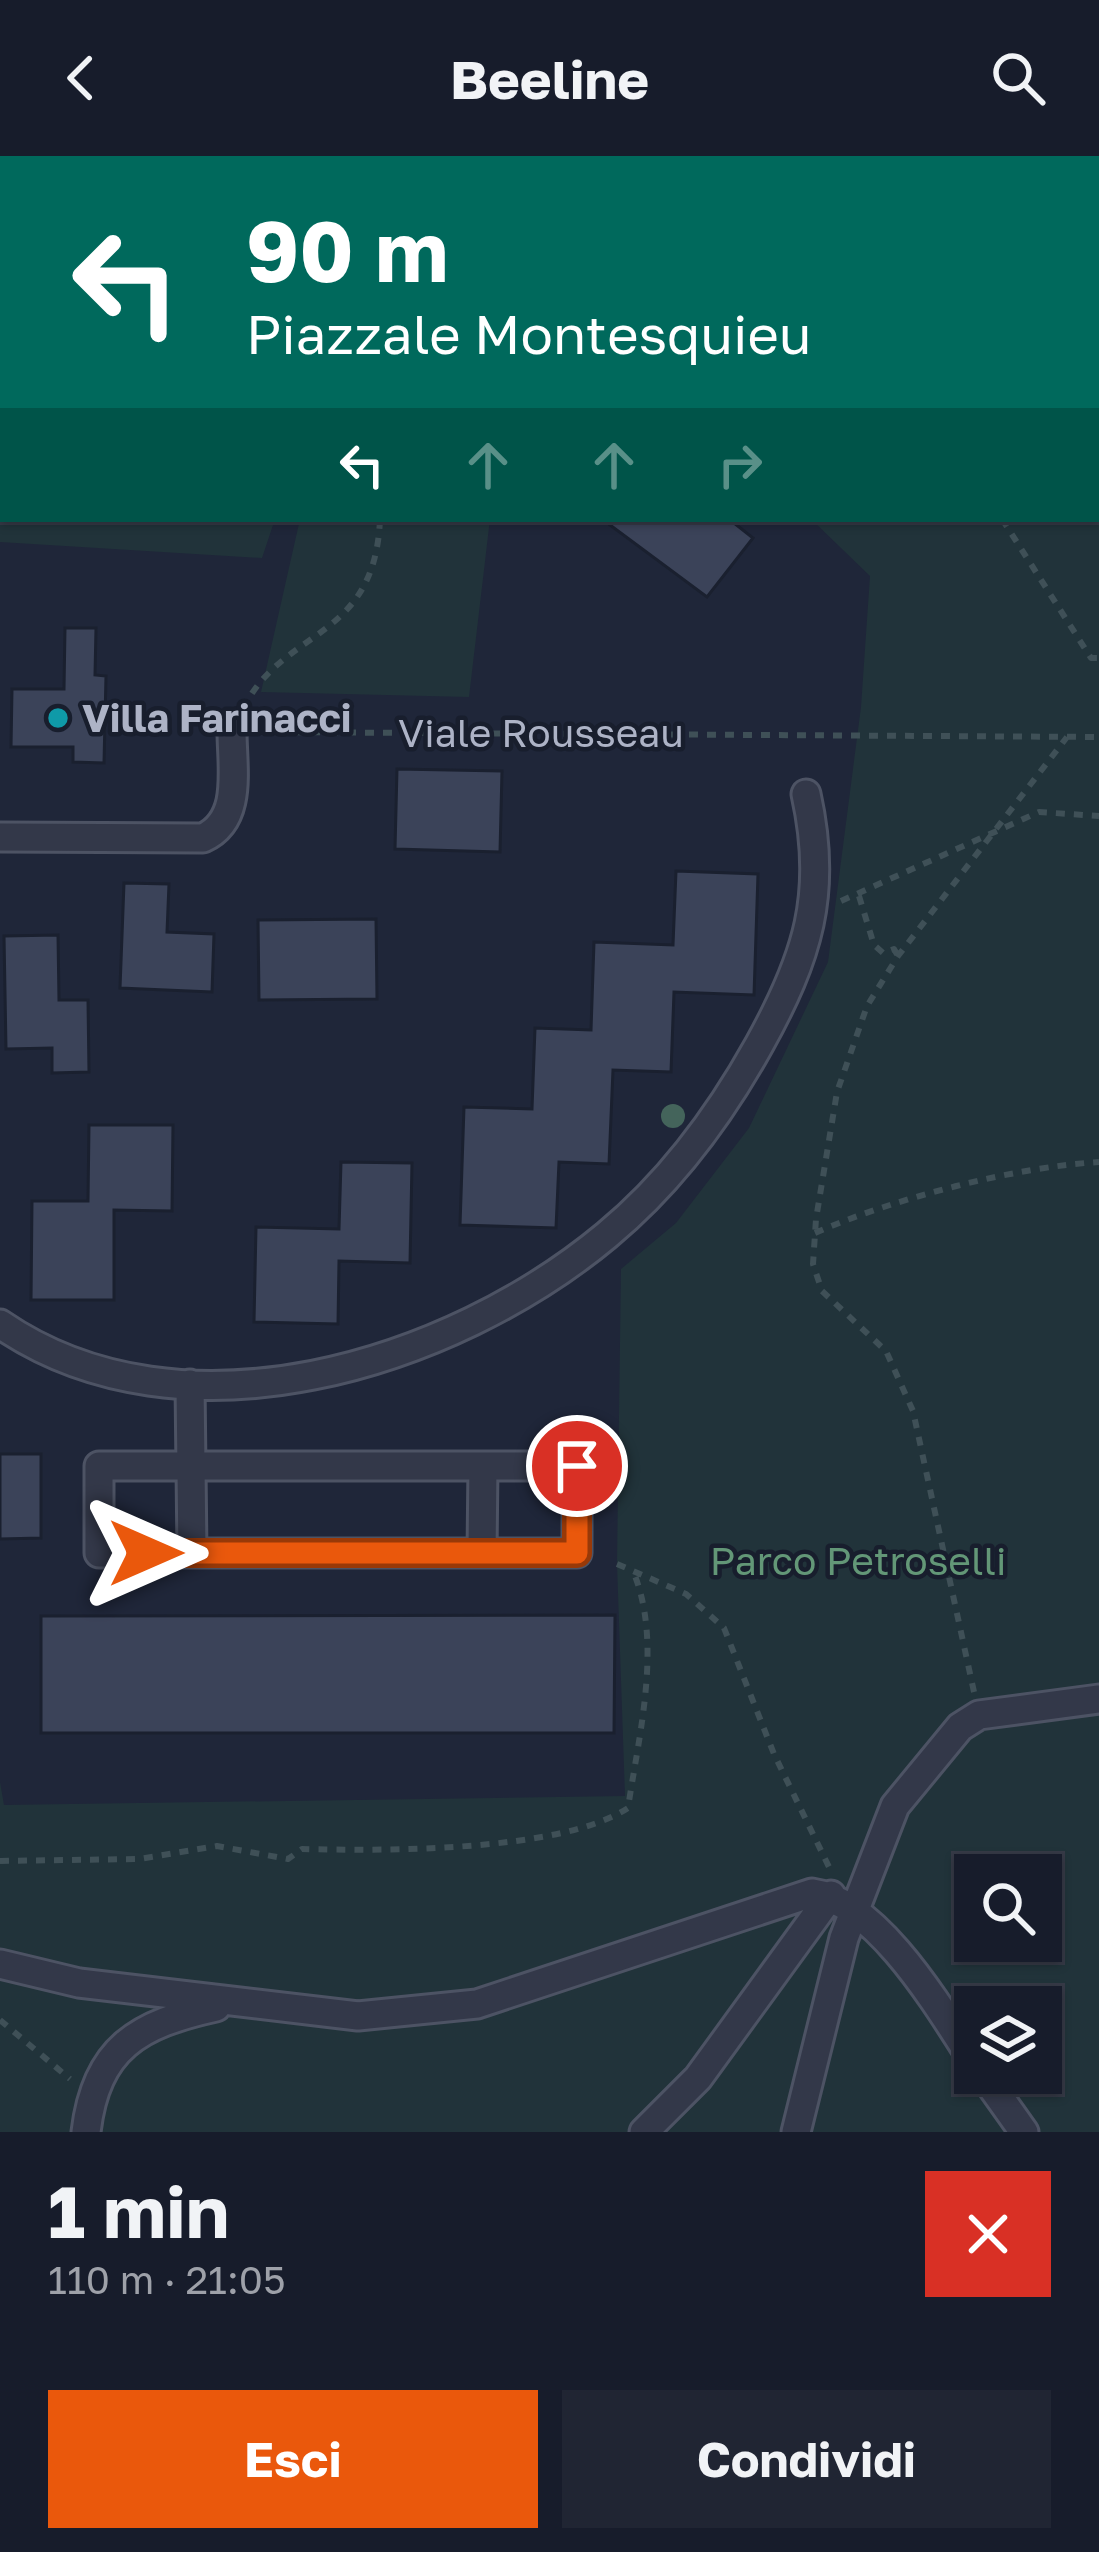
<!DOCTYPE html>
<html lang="it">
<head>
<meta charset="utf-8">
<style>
  :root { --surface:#171c2b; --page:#202533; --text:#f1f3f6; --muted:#9ea1a9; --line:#363a47; --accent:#ea580c }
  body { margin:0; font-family:"Golos Text",sans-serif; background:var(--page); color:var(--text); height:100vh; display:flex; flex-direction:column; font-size:45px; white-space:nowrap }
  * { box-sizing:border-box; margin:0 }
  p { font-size:39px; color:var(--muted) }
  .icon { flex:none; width:66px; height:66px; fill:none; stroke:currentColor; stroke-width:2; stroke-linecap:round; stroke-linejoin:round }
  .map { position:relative; height:1976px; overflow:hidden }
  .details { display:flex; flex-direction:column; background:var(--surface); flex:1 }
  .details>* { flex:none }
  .banner { position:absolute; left:0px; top:0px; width:1101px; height:366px; box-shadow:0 3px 9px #0004,0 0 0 3px var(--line); background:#00695c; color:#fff; overflow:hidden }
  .controls { position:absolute; left:954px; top:1698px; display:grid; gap:24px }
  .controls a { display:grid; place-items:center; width:108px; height:108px; border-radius:0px; background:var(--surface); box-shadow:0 3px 9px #0004,0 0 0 3px var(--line); font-size:60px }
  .pin { position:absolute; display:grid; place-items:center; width:102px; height:102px; color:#fff; margin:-51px; border:6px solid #fff; border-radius:50%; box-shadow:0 3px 12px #0007 }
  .me { position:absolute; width:132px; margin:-66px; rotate:90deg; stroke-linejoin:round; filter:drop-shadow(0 0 9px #0008) }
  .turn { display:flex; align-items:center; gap:42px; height:252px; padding:0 48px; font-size:54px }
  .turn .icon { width:156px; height:156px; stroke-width:2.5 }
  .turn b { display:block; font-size:84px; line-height:102px }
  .lanes { display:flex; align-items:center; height:114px; padding:0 48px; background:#0003; justify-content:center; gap:60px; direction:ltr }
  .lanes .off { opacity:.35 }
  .round { display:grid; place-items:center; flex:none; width:126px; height:126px; border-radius:0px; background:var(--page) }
  .headline { display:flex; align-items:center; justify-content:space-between; height:204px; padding:0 48px }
  h1 { font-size:72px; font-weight:700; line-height:90px }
  .action { display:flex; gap:24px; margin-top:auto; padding:24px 48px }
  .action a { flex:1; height:138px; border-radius:0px; background:var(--accent); color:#fff; font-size:48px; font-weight:700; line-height:138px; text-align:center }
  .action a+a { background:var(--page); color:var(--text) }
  header { display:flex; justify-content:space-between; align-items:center; height:156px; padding:0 48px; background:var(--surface); font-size:54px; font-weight:700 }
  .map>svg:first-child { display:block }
  .green { fill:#21333a; fill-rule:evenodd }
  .building { fill:#3b4359; stroke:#1a202f; stroke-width:3 }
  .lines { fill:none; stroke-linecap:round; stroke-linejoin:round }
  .street-casing { stroke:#4d5364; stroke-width:33 }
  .primary-casing { stroke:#3c4253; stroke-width:48 }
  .path { stroke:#3f5057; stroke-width:6; stroke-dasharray:9 9; stroke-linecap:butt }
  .street { stroke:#333849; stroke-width:27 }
  .primary { stroke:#505769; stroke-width:42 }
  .tree { fill:#44645b }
  .route-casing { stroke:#983908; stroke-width:30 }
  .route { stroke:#ea580c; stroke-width:21 }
  .culture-dot { fill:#0f9aa8; stroke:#181e2d; stroke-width:4.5 }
  .labels { text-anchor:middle; stroke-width:9; stroke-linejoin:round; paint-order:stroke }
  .poi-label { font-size:39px; font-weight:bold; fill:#adb3c6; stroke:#181e2d; text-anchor:start }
  .street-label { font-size:39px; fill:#adb3c6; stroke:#181e2d }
  .park-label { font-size:39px; fill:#639777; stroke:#181e2d }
</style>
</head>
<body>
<header><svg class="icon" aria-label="back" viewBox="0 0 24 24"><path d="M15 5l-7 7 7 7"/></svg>Beeline<svg class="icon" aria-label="search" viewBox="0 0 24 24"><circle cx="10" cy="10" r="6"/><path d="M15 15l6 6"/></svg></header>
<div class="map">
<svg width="1099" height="1976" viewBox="0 0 1099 1976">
  <rect width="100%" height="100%" fill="#1f2639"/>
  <!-- green -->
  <path class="green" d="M0,0H323L3,3V363H275L262,402L0,386Z
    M341,0H910L917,3H341Z
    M1099,84V1976H0V1626L4,1649L625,1640L617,1408L621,1113L676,1067L749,972L828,806L861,551L870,420L811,363H1098ZM975,1719H1041V1785H975ZM975,1851H1041V1917H975Z
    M300,363H490L469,541L261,536Z"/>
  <!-- building -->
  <path class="building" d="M615,363H729L753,382L707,441L610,369Z
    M65,472H96L95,519L106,520L104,607L73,606V591H11L12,533H64Z
    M397,613L502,615L500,696L395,693Z
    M676,715L758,718L754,839L674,836L671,916L613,914L609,1008L559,1006L556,1072L460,1069L464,951L532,953L535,872L591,874L594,786L673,789Z
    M124,727L169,728L167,776L214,778L212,836L120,832Z
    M376,763L377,843L259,844L258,764Z
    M58,779L59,844H88L89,916L52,917V892L6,893L4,780Z
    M89,969H173L172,1055L114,1054V1144H31L32,1045H88Z
    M341,1006L412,1007L410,1107L339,1105L338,1168L254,1166L256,1071L339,1073Z
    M0,1298H41V1382L0,1383Z
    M615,1459L614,1577H41V1460Z"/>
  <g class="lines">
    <!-- street casing -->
    <g class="street-casing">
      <path id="street" d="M0,681L203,682C243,664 232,612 232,575
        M0,1168C182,1293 451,1209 607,1079C671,1026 719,961 759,889C808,801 828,737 806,638
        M190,1228L192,1397
        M99,1310H577V1397H99Z
        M482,1397L483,1310
        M0,1808L79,1827L358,1860L477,1848L812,1737C878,1746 940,1853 975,1907
        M982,1917L1024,1976
        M86,1976C96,1891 139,1868 216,1851
        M644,1976L698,1922L831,1739
        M796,1976L844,1782L895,1650L960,1571L979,1559L1099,1543"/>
    </g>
    <!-- primary casing -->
    <g class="primary-casing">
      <path id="primary" d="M1008,0L1015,3
        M1098,40L1099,41"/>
    </g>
    <!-- path -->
    <path class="path" d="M495,0L498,3
      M1002,363L1091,502H1099
      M243,553C283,471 375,486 380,363
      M257,576L1099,581
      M859,740L874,789L883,797L894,793L898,800
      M841,745L1039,656L1099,660
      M815,1077C892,1043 1014,1011 1099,1006
      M617,1408L686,1438L724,1472L774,1598L830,1713
      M974,1536L913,1255L886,1195L822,1135L813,1108L816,1063L837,936L867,850L898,800L1067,581
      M0,1705L139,1703L217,1690L288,1703L302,1693C384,1695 561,1696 628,1652C639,1578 663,1486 633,1415
      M0,1864L70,1923"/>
    <!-- street -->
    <use href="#street" class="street"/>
    <!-- primary -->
    <use href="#primary" class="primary"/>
  </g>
  <!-- trees -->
  <circle class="tree" cx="673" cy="960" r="12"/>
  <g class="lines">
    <!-- route casing -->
    <g class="route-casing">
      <path id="route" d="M146,1397H577V1310"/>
    </g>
    <!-- route -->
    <use href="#route" class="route"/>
  </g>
  <!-- markers -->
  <circle class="culture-dot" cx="58" cy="562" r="12"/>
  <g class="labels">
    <!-- poi labels -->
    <g class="poi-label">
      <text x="82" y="576">Villa Farinacci</text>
    </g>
    <!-- street labels -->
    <g class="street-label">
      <text x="541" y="591">Viale Rousseau</text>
    </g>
    <!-- park labels -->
    <g class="park-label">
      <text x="858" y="1419">Parco Petroselli</text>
    </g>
  </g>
</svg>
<div class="controls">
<a><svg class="icon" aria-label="search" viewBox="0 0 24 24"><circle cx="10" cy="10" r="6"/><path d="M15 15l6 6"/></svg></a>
<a><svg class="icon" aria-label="layers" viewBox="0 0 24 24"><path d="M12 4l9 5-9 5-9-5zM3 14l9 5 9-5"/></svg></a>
</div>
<div class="pin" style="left:577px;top:1310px;background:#d93025"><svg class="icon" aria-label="arrive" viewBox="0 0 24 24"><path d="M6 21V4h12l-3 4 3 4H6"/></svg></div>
<svg class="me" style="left:146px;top:1397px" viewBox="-20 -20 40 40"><path d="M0-17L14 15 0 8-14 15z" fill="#ea580c" stroke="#fff" stroke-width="4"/></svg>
<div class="banner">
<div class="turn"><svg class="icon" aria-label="left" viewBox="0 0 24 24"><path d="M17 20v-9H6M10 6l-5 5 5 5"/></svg><div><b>90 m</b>Piazzale Montesquieu</div></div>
<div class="lanes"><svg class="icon" aria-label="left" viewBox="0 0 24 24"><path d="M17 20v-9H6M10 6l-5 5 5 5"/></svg><svg class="icon off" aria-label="ahead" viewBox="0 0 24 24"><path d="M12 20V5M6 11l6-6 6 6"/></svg><svg class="icon off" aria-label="ahead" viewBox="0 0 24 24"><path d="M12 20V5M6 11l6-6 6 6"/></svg><svg class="icon off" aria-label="right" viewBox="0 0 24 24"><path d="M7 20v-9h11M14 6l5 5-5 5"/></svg></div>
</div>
</div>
<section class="details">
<div class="headline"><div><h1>1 min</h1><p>110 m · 21:05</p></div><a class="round" style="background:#d93025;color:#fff"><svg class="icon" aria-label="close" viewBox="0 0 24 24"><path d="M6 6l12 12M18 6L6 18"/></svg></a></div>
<div class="action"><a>Esci</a><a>Condividi</a></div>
</section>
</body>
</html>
